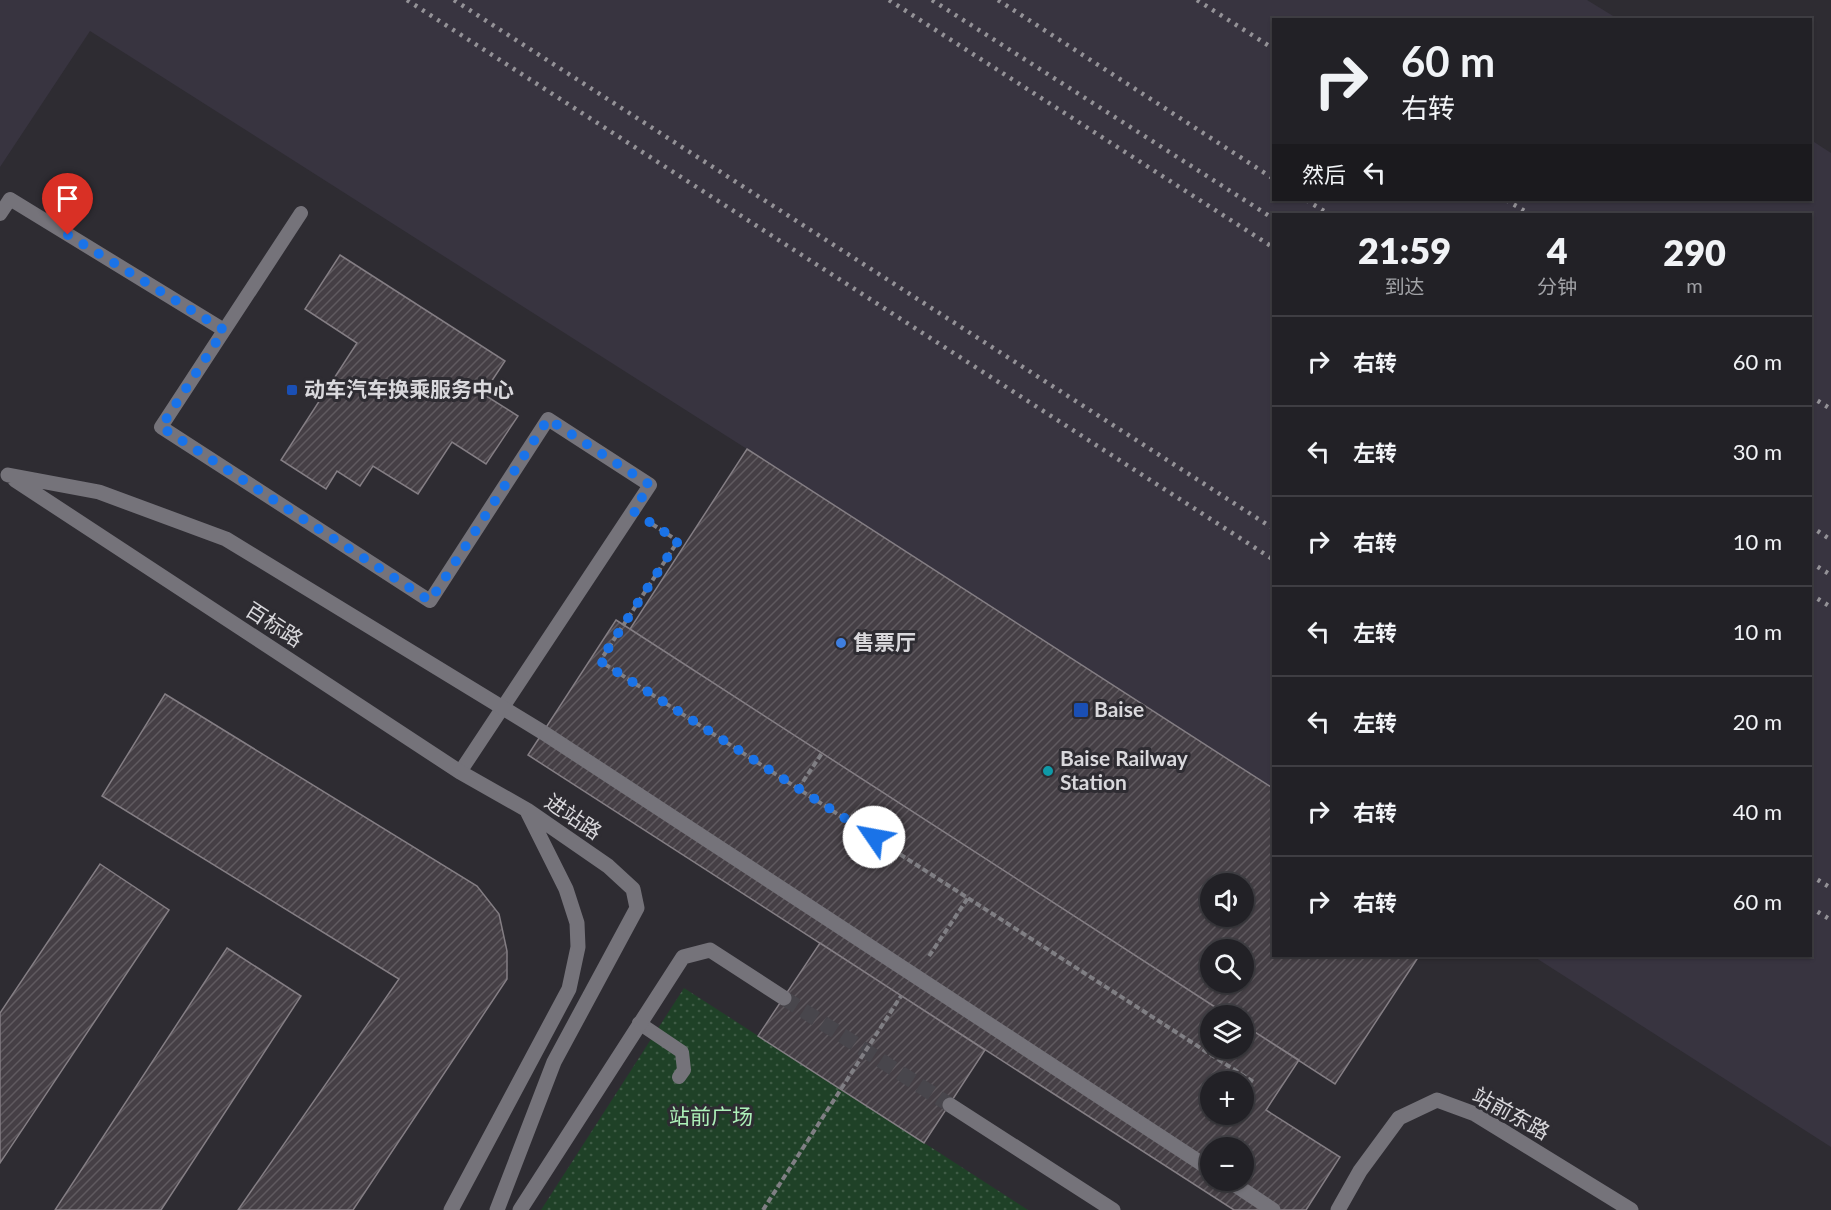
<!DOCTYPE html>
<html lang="zh">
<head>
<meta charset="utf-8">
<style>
  :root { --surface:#222126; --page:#2e2e32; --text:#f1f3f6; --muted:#a2a3a7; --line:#3f3e43 }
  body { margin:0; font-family:Lato,"Noto Sans SC",sans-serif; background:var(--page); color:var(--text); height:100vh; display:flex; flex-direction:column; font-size:22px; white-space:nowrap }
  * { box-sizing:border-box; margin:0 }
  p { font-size:20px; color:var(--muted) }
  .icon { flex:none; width:33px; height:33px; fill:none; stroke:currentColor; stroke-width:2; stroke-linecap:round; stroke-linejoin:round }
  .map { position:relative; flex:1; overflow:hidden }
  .panel { position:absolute; left:1272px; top:213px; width:540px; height:744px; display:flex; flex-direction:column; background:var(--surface); border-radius:0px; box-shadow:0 2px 4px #0004,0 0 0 2px var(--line) }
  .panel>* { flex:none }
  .guide { position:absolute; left:1272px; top:18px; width:540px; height:183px; border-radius:0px; box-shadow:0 2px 4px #0004,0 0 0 2px var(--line); background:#222126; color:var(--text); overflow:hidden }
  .tools { position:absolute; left:1200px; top:873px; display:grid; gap:12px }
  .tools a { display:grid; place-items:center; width:54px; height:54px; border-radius:50%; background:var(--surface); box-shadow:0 2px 4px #0004,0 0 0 2px var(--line); font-size:30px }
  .pin { position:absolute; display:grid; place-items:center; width:51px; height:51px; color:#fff; margin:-62px -26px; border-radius:50% 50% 50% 0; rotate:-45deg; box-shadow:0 0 6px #0007 }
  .pin .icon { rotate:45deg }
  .me { position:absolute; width:66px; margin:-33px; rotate:303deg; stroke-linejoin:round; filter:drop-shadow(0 0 4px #0008) }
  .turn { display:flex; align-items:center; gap:21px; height:126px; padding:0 30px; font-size:27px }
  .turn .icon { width:78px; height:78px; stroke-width:2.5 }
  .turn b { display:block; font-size:42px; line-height:51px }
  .then { display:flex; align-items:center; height:57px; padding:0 30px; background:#0003; gap:12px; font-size:22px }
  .eta { display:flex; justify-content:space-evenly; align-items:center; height:102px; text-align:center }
  .eta b { font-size:36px; font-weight:800; line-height:42px }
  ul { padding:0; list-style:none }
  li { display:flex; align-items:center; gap:18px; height:90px; padding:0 30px; border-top:2px solid var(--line) }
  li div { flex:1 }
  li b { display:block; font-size:22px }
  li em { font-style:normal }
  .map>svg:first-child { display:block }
  .built { fill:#383440 }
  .park { fill:url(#park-dots) }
  .building { fill:url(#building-hatch); stroke:#847e84; stroke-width:1.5; fill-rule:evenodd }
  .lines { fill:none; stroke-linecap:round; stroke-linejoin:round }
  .street-tunnel { stroke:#48464c; stroke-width:15; stroke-dasharray:15 8; stroke-linecap:butt }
  .path { stroke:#807f84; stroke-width:4; stroke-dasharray:6 3; stroke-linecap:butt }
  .lane { stroke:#75737a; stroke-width:14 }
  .street { stroke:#75737a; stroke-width:15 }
  .rail { stroke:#949297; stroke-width:4.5; stroke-dasharray:3 6; stroke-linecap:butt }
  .route { stroke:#1a73e8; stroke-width:10; stroke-dasharray:0 18 }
  .transit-dot { fill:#1a4fb4; stroke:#2e2c32; stroke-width:2 }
  .shop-dot { fill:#3f7fe0; stroke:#2e2c32; stroke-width:2 }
  .culture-dot { fill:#0f9aa8; stroke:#2e2c32; stroke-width:2 }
  .labels { text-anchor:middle; stroke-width:6; stroke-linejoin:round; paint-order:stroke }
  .poi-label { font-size:21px; font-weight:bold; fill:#d9d8dc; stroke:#2e2c32; text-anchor:start }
  .street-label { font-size:21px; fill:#d9d8dc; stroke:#2e2c32 }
  .park-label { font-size:21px; fill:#adf1b9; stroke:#2e2c32 }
</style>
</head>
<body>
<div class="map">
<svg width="1831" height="1210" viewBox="0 0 1831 1210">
  <defs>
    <pattern id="park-dots" width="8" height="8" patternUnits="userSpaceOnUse" patternTransform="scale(1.5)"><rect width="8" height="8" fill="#1f4127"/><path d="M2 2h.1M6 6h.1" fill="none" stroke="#3f5c46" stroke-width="1.8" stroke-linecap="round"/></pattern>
    <pattern id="building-hatch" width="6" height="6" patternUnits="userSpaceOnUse" patternTransform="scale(1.5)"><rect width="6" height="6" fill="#453f45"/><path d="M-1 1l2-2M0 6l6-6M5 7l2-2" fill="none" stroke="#5f5a5f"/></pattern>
  </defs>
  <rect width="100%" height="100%" fill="#2e2c32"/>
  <!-- built -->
  <path class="built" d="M0,0H1587L1618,19L1274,20V200H1810L1811,140L1831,153V1147L1533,956H1810V214H1274L1273,789L747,449L90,31L0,167Z"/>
  <!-- park -->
  <path class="park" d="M684,988L1028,1210H541Z"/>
  <!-- building -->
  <path class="building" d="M340,255L505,361L483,394L518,416L486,464L452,442L418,494L373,466L360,486L337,471L326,489L281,460L357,343L305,309Z
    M747,449L1274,789V956H1419L1335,1084L1244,1025V1016H1229L630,629ZM1210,884H1244V916H1210ZM1210,950H1244V982H1210Z
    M616,620L1229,1016H1210V1048H1244V1025L1299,1060L1266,1110L1340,1157L1306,1210H1234L528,755ZM1210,1082H1244V1114H1210ZM1210,1148H1244V1180H1210Z
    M165,694L477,886L499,914L507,951V979L353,1210H238L399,979L102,796Z
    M100,864L169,910L0,1163V1013Z
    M820,943L985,1050L924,1143L758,1036Z
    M227,948L301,996L161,1210H55Z"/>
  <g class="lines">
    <!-- street-tunnel -->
    <path class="street-tunnel" d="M784,998L950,1105"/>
    <!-- path -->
    <path class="path" d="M652,524L678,541L600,661L1255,1083
      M798,789L822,753
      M929,956L968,898
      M763,1210L901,996"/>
    <!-- lane -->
    <path class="lane" d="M301,213L161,427L430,601L548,419L650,485L460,772
      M0,214L10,199L224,330
      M639,1023L682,1052L684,1070L679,1077"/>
    <!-- street -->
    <path class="street" d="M8,475L99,492L226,539L544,733L1210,1169
      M15,480L460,772L527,810L608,866L633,889L637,908L554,1062L497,1210
      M950,1105L1113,1210
      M1228,1180L1273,1210
      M451,1210L569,989L578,947L577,923L566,889L528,813
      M520,1210L683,957L710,950L784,998
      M1338,1210L1360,1171L1399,1118L1437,1100L1475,1114L1631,1210"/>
    <!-- rail -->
    <path class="rail" d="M407,0L1274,560
      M454,0L1274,529
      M889,0L1274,248
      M932,0L1274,219
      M998,0L1274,179
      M1197,0L1274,49
      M1306,200L1329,214
      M1506,200L1530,214
      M1810,396L1831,409
      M1810,526L1831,540
      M1810,562L1831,575
      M1810,594L1831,607
      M1810,875L1831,888
      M1810,907L1831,920"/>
  </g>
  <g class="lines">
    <!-- route -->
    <path class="route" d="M68,235L224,330L161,427L430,601L548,419L650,485L633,511L678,541L600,661L874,837"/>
  </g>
  <!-- markers -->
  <g class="transit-dot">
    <rect x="286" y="384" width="12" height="12" rx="3"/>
    <rect x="1073" y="702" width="16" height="16" rx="3"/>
  </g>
  <circle class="shop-dot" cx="841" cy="643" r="6"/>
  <circle class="culture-dot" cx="1048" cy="771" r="6"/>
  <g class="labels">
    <!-- poi labels -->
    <g class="poi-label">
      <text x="304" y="397">动车汽车换乘服务中心</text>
      <text x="853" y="650">售票厅</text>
      <text x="1094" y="717">Baise</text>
      <text x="1060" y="766">Baise Railway<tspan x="1060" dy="24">Station</tspan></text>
    </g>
    <!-- street labels -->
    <g class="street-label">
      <text transform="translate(274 625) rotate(33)" y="7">百标路</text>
      <text transform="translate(573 817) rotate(34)" y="7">进站路</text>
      <text transform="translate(1511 1114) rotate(29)" y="7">站前东路</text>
    </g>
    <!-- park labels -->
    <g class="park-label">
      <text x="711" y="1124">站前广场</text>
    </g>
  </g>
</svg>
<div class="tools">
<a><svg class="icon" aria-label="sound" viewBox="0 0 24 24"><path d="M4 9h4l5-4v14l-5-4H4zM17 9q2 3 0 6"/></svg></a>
<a><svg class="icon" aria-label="search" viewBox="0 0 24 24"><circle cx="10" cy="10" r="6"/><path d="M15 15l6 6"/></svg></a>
<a><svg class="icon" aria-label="layers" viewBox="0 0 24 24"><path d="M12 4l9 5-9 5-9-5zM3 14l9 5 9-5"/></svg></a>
<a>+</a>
<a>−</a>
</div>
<div class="pin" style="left:68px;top:235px;background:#d93025"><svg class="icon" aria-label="arrive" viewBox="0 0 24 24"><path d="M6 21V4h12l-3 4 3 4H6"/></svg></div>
<svg class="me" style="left:874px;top:837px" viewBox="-20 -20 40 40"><circle r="19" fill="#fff"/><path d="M0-13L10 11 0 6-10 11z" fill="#1a73e8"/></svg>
<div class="guide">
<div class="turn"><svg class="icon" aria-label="right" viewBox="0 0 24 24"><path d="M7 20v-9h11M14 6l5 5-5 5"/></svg><div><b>60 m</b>右转</div></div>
<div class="then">然后<svg class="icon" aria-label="left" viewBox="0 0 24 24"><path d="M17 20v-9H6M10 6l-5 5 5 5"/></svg></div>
</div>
<section class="panel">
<div class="eta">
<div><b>21:59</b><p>到达</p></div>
<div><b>4</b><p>分钟</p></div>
<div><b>290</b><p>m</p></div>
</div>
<ul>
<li><svg class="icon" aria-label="right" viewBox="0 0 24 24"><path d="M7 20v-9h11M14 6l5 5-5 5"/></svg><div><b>右转</b></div><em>60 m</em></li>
<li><svg class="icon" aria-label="left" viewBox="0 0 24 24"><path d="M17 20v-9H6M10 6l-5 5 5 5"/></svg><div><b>左转</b></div><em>30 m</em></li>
<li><svg class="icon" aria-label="right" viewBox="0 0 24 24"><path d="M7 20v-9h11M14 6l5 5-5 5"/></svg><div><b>右转</b></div><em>10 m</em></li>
<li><svg class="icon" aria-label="left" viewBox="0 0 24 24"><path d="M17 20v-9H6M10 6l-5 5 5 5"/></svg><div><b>左转</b></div><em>10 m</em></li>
<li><svg class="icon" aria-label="left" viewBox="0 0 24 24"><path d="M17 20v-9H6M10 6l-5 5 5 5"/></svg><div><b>左转</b></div><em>20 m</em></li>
<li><svg class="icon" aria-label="right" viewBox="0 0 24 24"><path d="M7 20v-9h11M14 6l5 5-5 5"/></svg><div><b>右转</b></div><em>40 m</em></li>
<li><svg class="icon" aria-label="right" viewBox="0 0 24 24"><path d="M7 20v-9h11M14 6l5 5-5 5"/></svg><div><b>右转</b></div><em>60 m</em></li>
</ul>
</section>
</div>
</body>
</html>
